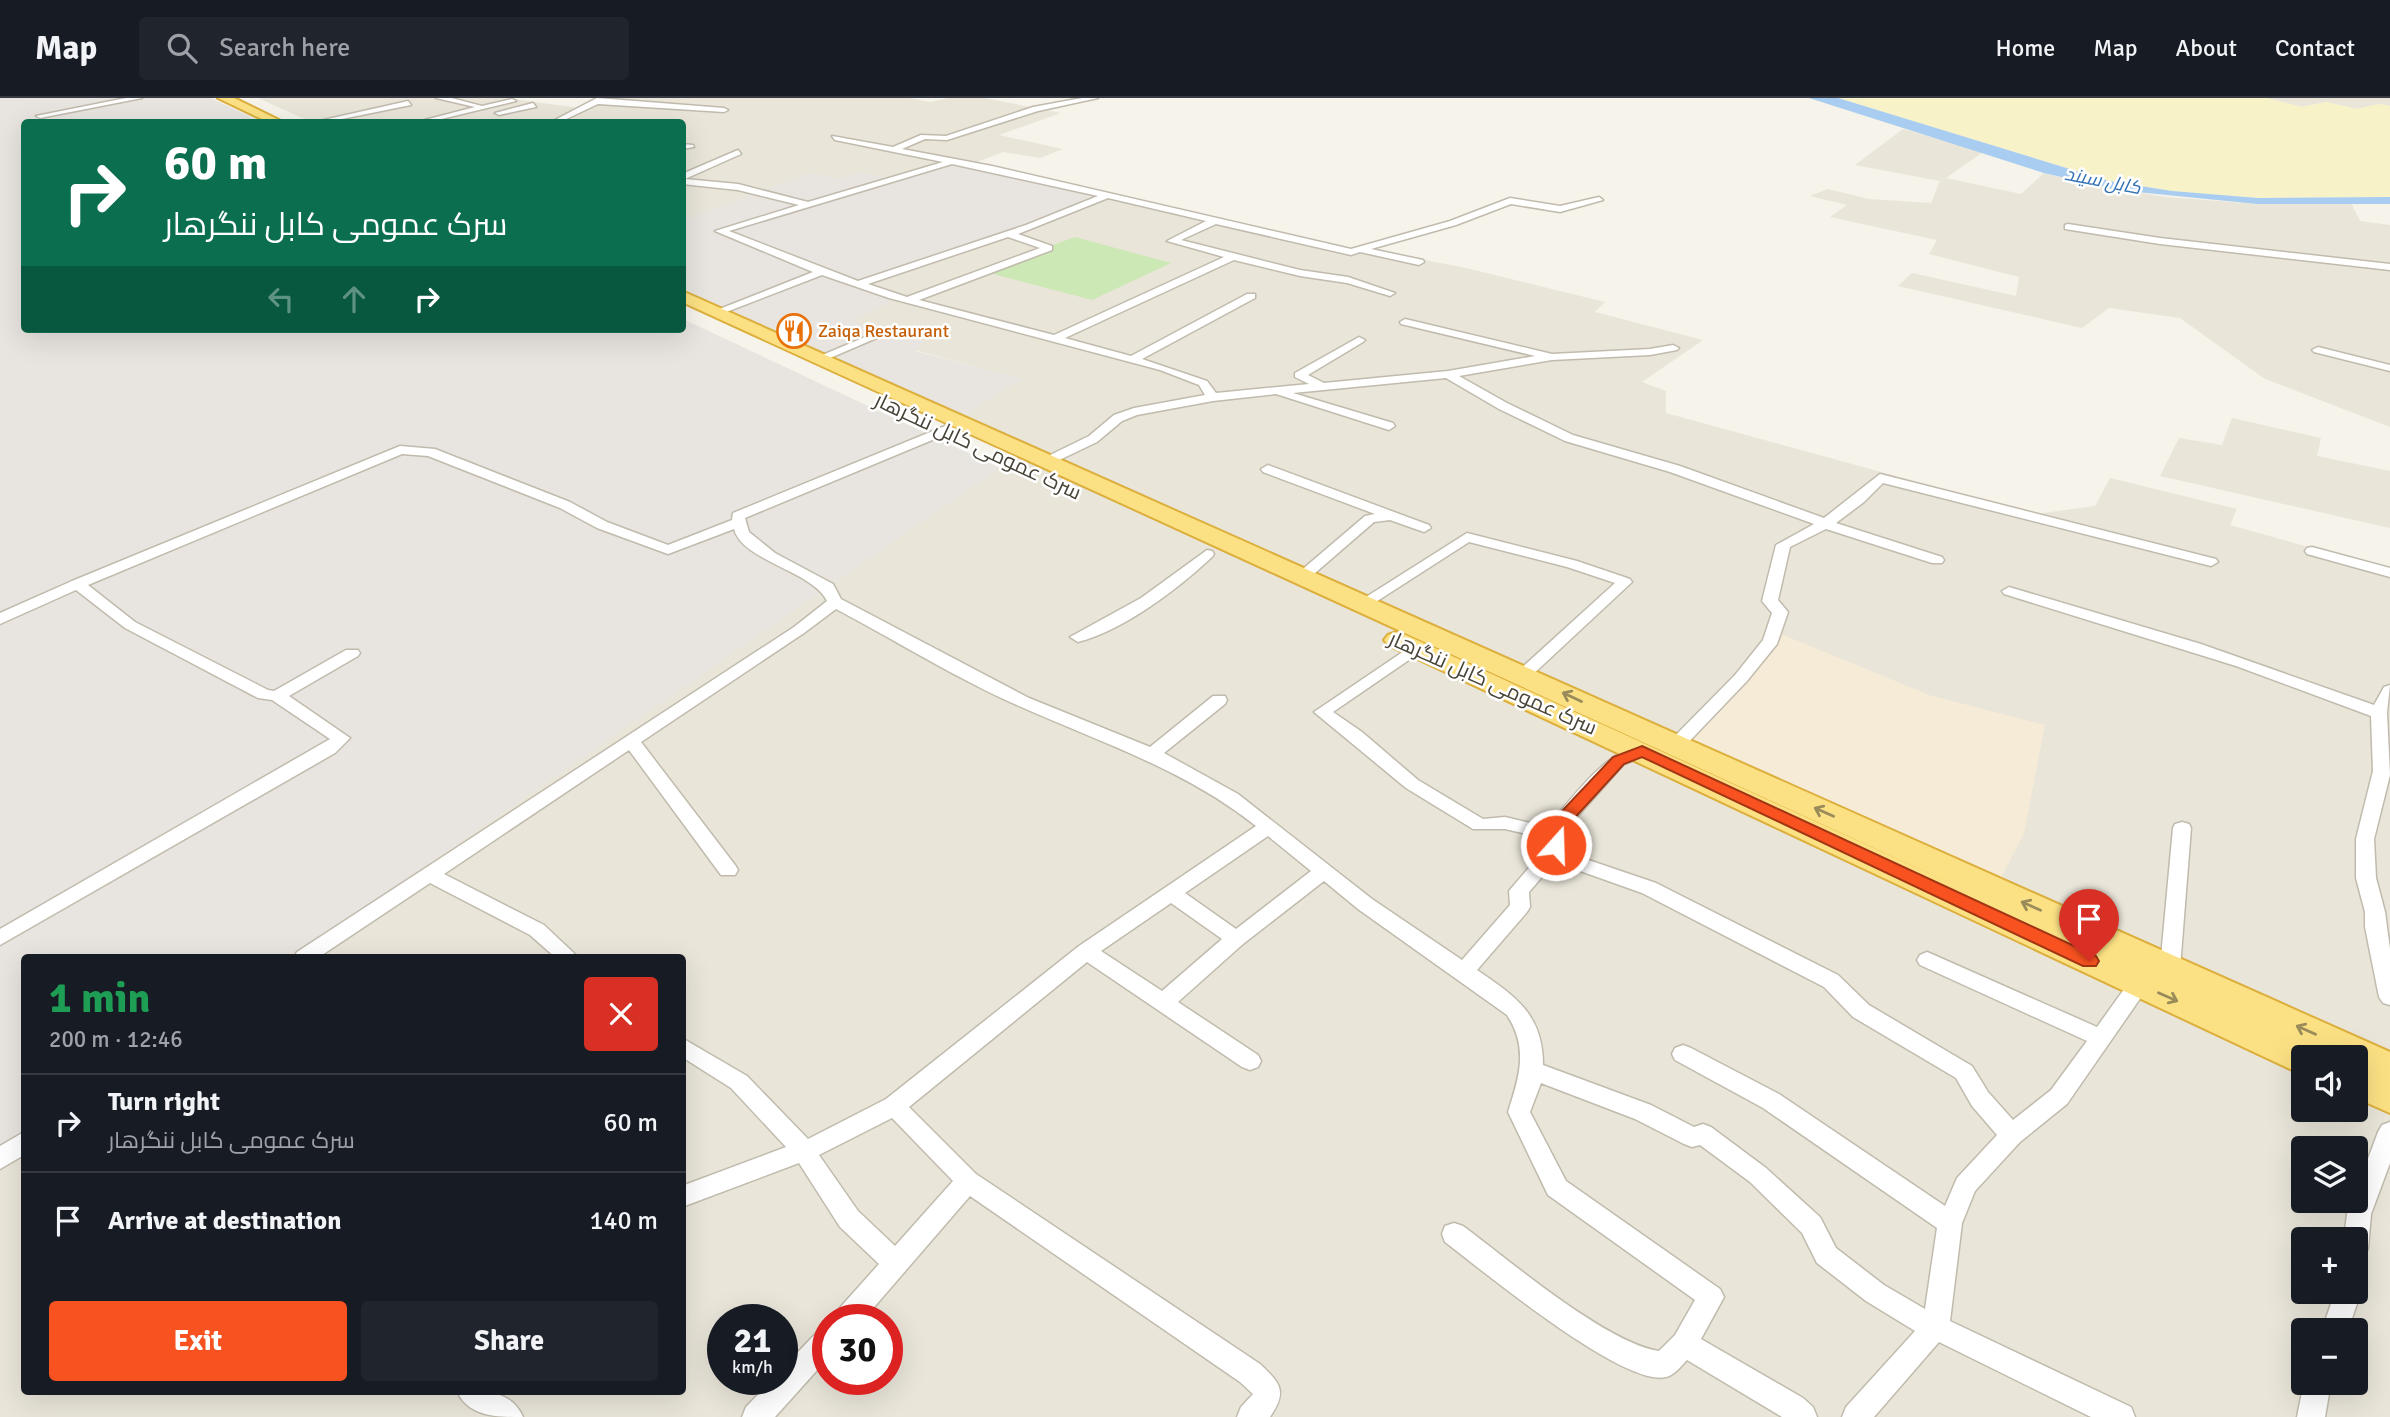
<!DOCTYPE html>
<html lang="en">
<head>
<meta charset="utf-8">
<style>
  :root { --surface:#171b24; --page:#20242c; --text:#f1f3f6; --muted:#9ea1a6; --line:#363941; --accent:#f7521f }
  body { margin:0; font-family:Signika,Cairo,sans-serif; background:var(--page); color:var(--text); height:100vh; display:flex; flex-direction:column; font-size:26px; white-space:nowrap }
  * { box-sizing:border-box; margin:0 }
  p { font-size:23px; color:var(--muted) }
  .icon { flex:none; width:38px; height:38px; fill:none; stroke:currentColor; stroke-width:2; stroke-linecap:round; stroke-linejoin:round }
  .map { position:relative; flex:1; overflow:hidden }
  .sheet { position:absolute; left:21px; top:856px; width:665px; height:441px; display:flex; flex-direction:column; background:var(--surface); border-radius:7px; box-shadow:0 7px 28px #0002 }
  .sheet>* { flex:none }
  .top-card { position:absolute; left:21px; top:21px; width:665px; height:214px; border-radius:7px; box-shadow:0 7px 28px #0002; background:#0b6e4f; color:#fff; overflow:hidden }
  .controls { position:absolute; left:2291px; top:947px; display:grid; gap:14px }
  .controls a { display:grid; place-items:center; width:77px; height:77px; border-radius:7px; background:var(--surface); box-shadow:0 7px 28px #0002; font-size:35px }
  .speed { position:absolute; left:707px; top:1206px; display:flex; gap:14px; font-size:35px; font-weight:700; text-align:center }
  .speed>* { display:grid; place-content:center; width:91px; height:91px; border-radius:50%; background:var(--surface); box-shadow:0 7px 28px #0002; line-height:1 }
  .speed small { font-size:18px; font-weight:400 }
  .speed .limit { border:10px solid #d22; background:#fff; color:#111 }
  .pin { position:absolute; display:grid; place-items:center; width:60px; height:60px; color:#fff; margin:-72px -30px; border-radius:50% 50% 50% 0; rotate:-45deg; box-shadow:0 0 7px #0007 }
  .pin .icon { rotate:45deg }
  .me { position:absolute; width:77px; margin:-38px; rotate:20deg; stroke-linejoin:round; filter:drop-shadow(0 0 5px #0008) }
  .turn { display:flex; align-items:center; gap:24px; height:147px; padding:0 28px; font-size:32px }
  .turn .icon { width:91px; height:91px; stroke-width:2.5 }
  .turn b { display:block; font-size:49px; line-height:60px }
  .lanes { display:flex; align-items:center; height:66px; padding:0 28px; background:#0003; justify-content:center; gap:35px; direction:ltr }
  .lanes .off { opacity:.35 }
  .round { display:grid; place-items:center; flex:none; width:74px; height:74px; border-radius:7px; background:var(--page) }
  .summary { display:flex; align-items:center; justify-content:space-between; height:119px; padding:0 28px }
  h1 { font-size:42px; font-weight:700; line-height:52px; color:#1e9e55 }
  .button { display:flex; gap:14px; margin-top:auto; padding:14px 28px }
  .button a { flex:1; height:80px; border-radius:7px; background:var(--accent); color:#fff; font-size:28px; font-weight:700; line-height:80px; text-align:center }
  .button a+a { background:var(--page); color:var(--text) }
  ul { padding:0; list-style:none }
  li { display:flex; align-items:center; gap:21px; height:98px; padding:0 28px; border-top:2px solid var(--line) }
  li div { flex:1 }
  li b { display:block; font-size:26px }
  li em { font-style:normal }
  header { display:flex; align-items:center; gap:42px; box-sizing:border-box; height:98px; padding:0 35px; background:var(--surface); border-bottom:2px solid var(--line) }
  header strong { font-size:33px }
  nav { display:flex; gap:38px; margin-inline-start:auto; font-size:24px }
  .search { width:490px; height:63px; background:var(--page); display:flex; align-items:center; gap:18px; box-sizing:border-box; padding:0 24px; border-radius:7px; color:var(--muted); font-size:26px }
  .map>svg:first-child { display:block }
  .residential { fill:#e9e5d9; fill-rule:evenodd }
  .commercial { fill:#f6ebd7 }
  .industrial { fill:#e8e4df }
  .green { fill:#cce8b4 }
  .sand { fill:#f8f2c8 }
  .water { fill:#a8cdf0 }
  .lines { fill:none; stroke-linecap:round; stroke-linejoin:round }
  .minor-casing { stroke:#c1bbad; stroke-width:3 }
  .trunk-casing { stroke:#dcaf3d; stroke-width:4 }
  .minor { fill:#fff; fill-rule:evenodd }
  .trunk { fill:#fce184; fill-rule:evenodd }
  .oneway { stroke:#9a8b5a }
  .route { fill:#f7521f; stroke:#a13514; stroke-width:2 }
  .labels { text-anchor:middle; stroke-width:5; stroke-linejoin:round; paint-order:stroke }
  .far-food-label { font-size:18px; fill:#c56008; stroke:#fff; text-anchor:start }
  .far-water-label { font-size:19px; font-style:italic; fill:#3172b5; stroke:#fff }
  .street-label { font-size:21px; fill:#494438; stroke:#fff }
</style>
</head>
<body>
<header>
<strong>Map</strong>
<div class="search"><svg class="icon" aria-label="search" viewBox="0 0 24 24"><circle cx="10" cy="10" r="6"/><path d="M15 15l6 6"/></svg>Search here</div>
<nav><a>Home</a><a>Map</a><a>About</a><a>Contact</a></nav>
</header>
<div class="map">
<svg width="2390" height="1319" viewBox="0 0 2390 1319">
  <rect width="100%" height="100%" fill="#f5f3ea"/>
  <!-- residential -->
  <path class="residential" d="M258,0H506L579,10L602,0H910L931,4L948,0H984L1061,15L999,37L1063,51L1040,60L1003,54L969,67L891,81L861,74L839,81L810,75L683,123L682,24H311Z
    M2266,0H2390V8L2379,6L2357,11L2326,4L2302,9Z
    M1903,31L1983,54L1946,80L2021,96L2044,75L2090,87L2166,99L2257,106L2351,105L2360,123L2390,127V329L2265,281L2180,220L2109,210L2082,230L1898,188L1912,175L2016,198L2019,179L1929,156L1937,142L1830,119L1847,107L1810,98L1828,91L1869,101L1931,105L1940,83L1855,67Z
    M1104,99L1345,152H1373L1466,170L1605,204L1595,214L1703,242L1642,284L1666,293V315L2035,416L2095,408L2110,380L2237,411L2230,427L2390,472V1319H0V1064L24,1047V1293H682V859H295L1023,353L957,321L1021,281L914,252L925,244L850,223L855,185ZM2303,959H2356V1012H2303ZM2303,1050H2356V1102H2303ZM2303,1141H2356V1194H2303ZM723,1222H782V1281H723ZM828,1222H887V1281H828ZM2303,1232H2356V1284H2303Z
    M2232,320L2321,340L2317,358L2390,373V430L2160,378L2179,340L2222,347Z"/>
  <!-- commercial -->
  <path class="commercial" d="M1781,536L1929,597L2045,627L2024,735L2001,780L1688,648Z"/>
  <!-- industrial -->
  <path class="industrial" d="M0,0H211L262,24H24V231H682L683,221L1000,370L295,859H24V1047L0,1064Z
    M950,63L1104,99L856,184L896,201L851,223L926,244L915,253L1022,281L957,321L683,198L682,123L810,75L839,81L861,74L891,81Z"/>
  <!-- green -->
  <path class="green" d="M1075,139L1171,165L1092,202L982,173Z"/>
  <!-- sand -->
  <path class="sand" d="M1838,0H2266L2302,9L2326,4L2357,11L2379,6L2390,8V99L2258,100L2172,93L2109,83Z"/>
  <!-- water -->
  <path class="water" d="M1809,0H1838L2109,83L2172,93L2258,100L2390,99V106H2257L2117,92L2044,75Z"/>
  <g class="lines">
    <!-- minor casing -->
    <g class="minor-casing">
      <path id="minor" d="M126,0H142L40,20L36,18Z
        M436,0H451L482,8L512,1L516,3L429,24H417L475,9Z
        M597,0L724,10L728,12L724,14L598,6L560,24H551Z
        M1082,0H1098L1038,13L947,42L925,41L902,51L992,68L1351,151L1450,123L1510,100L1560,108L1599,99L1603,102L1560,114L1511,106L1456,127L1371,151L1423,162L1424,164L1419,167L1360,154L1351,157L1216,126L1181,142L1300,172L1348,179L1395,195L1390,198L1347,185L1300,178L1234,162L1065,240L1131,258L1247,196H1255V200L1142,261L1207,283L1216,295L1309,286L1295,279V275L1359,239L1365,242L1363,244L1308,277L1324,285L1448,273L1535,258L1401,226L1400,224L1405,221L1552,256L1650,251L1673,247L1679,250L1677,252L1650,257L1552,262L1459,278L1507,305L1573,337L1680,368L1824,420L1880,376L2216,461L2218,464L2211,468L1883,385L1864,404L1836,425L1942,459L1944,462L1942,465H1932L1826,431L1790,449L1778,502L1788,514L1777,546L1747,583L1682,651H1670L1667,647L1670,643L1735,577L1763,542L1772,515L1762,503L1776,447L1814,426L1670,374L1565,343L1499,311L1446,280L1293,295L1393,325L1395,328L1389,332L1276,296L1213,303L1137,317L1122,323L1097,344L1049,367L1044,366V360L1089,338L1114,317L1134,310L1205,297L1199,287L1160,272L889,200L822,177L721,216L712,214L813,174L715,133L799,107L738,92L682,86V76L738,52L741,56L685,81L738,86L808,104L943,64L835,42L832,38L893,49L921,37L946,38L1033,9ZM952,66L1098,98L1026,127L858,183L729,133ZM1108,100L1206,123L1167,143L1224,159L1054,237L919,202L1052,152V148L1018,136ZM1008,139L1040,150L907,199L868,186Z
        M408,3L411,7L327,24L319,23Z
        M533,5L536,9L499,17L495,15Z
        M682,46L693,47L694,49L682,51Z
        M2068,126L2160,140L2390,166V172L2160,146L2065,131V127Z
        M884,231L893,233L823,263L813,261Z
        M2318,249L2390,267V273L2314,254L2312,252Z
        M945,328L951,332L949,335L745,420L749,434L775,455L833,486L841,501L1029,600L1150,649L1213,598H1225L1227,602L1225,606L1164,655L1238,696L1372,801L1462,862L1510,807L1509,793L1544,752L1547,747L1544,740L1505,731H1473L1406,690L1314,614L1416,545L1424,550L1422,553L1333,614L1362,634L1418,682L1483,721L1505,719L1547,729C1568,706 1614,640 1648,649L1651,653L1648,657L1624,666L1561,737L1565,747L1562,753L1656,785L1838,877L1869,907L1972,968L1988,994L2013,1022L2051,992L2087,943L1920,867L1917,862L1920,857L1927,854L1934,857L2097,929L2132,880L2139,878L2146,880L2149,886L2146,892L2067,1006L2020,1044L1975,1093L1962,1125L1950,1223L2131,1309L2135,1319H2091L1939,1244L1874,1319H1842L1846,1309L1915,1233L1866,1203L1817,1165L1802,1135L1750,1084L1700,1047L1692,1049L1684,1046L1635,1021L1541,985L1530,1014L1566,1083L1720,1191L1724,1199L1701,1241L1803,1300L1813,1309L1817,1319H1782L1687,1262C1681,1268 1675,1277 1666,1279C1624,1290 1482,1172 1445,1144L1442,1136L1445,1128L1454,1125L1463,1128C1509,1162 1606,1245 1659,1253L1675,1237L1695,1202L1548,1097L1508,1014C1519,980 1529,950 1507,917L1358,811L1324,783L1243,846L1178,904L1258,957L1261,963L1258,969L1250,972L1242,969L1087,864L909,1009L976,1076L1260,1266C1280,1285 1288,1293 1270,1319H1237L1241,1309L1253,1296L1240,1284L970,1098L863,1222H833L837,1213L879,1166L840,1129L799,1065L682,1109V1088L786,1049L731,990L682,959V940L747,978L808,1041L886,1001L1079,848L1256,728C1184,671 1102,645 1019,608C959,582 895,542 836,511L804,535L641,644L735,767L738,772L735,777H721L629,652L444,776L544,827L578,859H555L530,837L430,785L319,859H294L297,854L794,529L827,503C813,473 742,463 734,431L668,456L597,430L560,410L428,358L402,356L88,487L135,524L268,592L274,593L346,552H358L360,555L358,558L289,598L350,640L335,655L0,847V831L330,641L272,602L258,600L125,530L76,492L0,526V515L72,483L400,348L435,351L570,404L607,424L668,447L732,422L733,415ZM1268,738L1311,773L1236,831L1185,795ZM1555,764L1642,795L1824,889L1853,919L1956,980L1972,1008L1997,1037L1957,1080L1945,1108L1779,996L1691,950L1683,947L1675,950L1672,956L1675,962L1763,1010L1937,1130L1925,1211L1884,1187L1836,1150L1820,1119L1766,1070L1711,1029L1703,1026L1694,1029L1651,1007L1543,967C1543,916 1515,898 1477,872L1527,814L1530,809L1529,794ZM1171,805L1222,841L1162,893L1101,853ZM892,1020L953,1083L895,1148L858,1113L819,1057Z
        M1268,367L1429,427L1431,430L1424,434L1390,422L1374,424L1307,482H1297L1295,479L1297,476L1365,418L1375,416L1263,374L1261,371Z
        M1467,435L1577,463L1630,481L1632,484L1529,580L1523,582L1515,577L1517,574L1615,485L1567,469L1469,444L1368,509L1363,511L1355,506Z
        M2312,449L2390,470V479L2307,456L2305,453L2307,450Z
        M1207,452L1212,453L1214,456L1212,459C1178,491 1124,532 1078,544L1070,539L1141,500Z
        M2009,489L2201,546L2374,607L2384,589L2390,587L2387,615L2390,677L2374,741L2376,780L2385,814L2390,851V907L2383,905L2379,899L2365,829V814L2356,780V741L2373,673L2371,618L2236,568L2004,496L2002,493Z
        M2182,724L2189,726L2191,730L2180,870L2177,875L2170,878L2163,875L2160,870L2173,730L2175,726Z
        M2390,1024V1065L2371,1116L2368,1150L2365,1158L2356,1161V1141H2344L2347,1116L2352,1102H2356V1093L2378,1034L2382,1027Z
        M24,1034V1057L0,1071V1048Z
        M2356,1185L2361,1194L2348,1232H2322L2335,1194H2356Z
        M828,1229V1260L775,1319H742L746,1309L773,1281H782V1271L819,1232Z
        M2304,1284H2331L2325,1319H2297Z
        M457,1293C482,1293 511,1291 523,1319C497,1319 468,1319 457,1293Z"/>
    </g>
    <!-- trunk casing -->
    <g class="trunk-casing">
      <path id="trunk" d="M218,0H234L283,24H268Z
        M682,193L2390,954V1015L2356,1000V959H2331L2316,952L2320,959H2303V975L2290,971L1388,547L1384,542L1388,537L1397,534L1406,537L1981,799L682,204Z"/>
    </g>
    <!-- minor -->
    <use href="#minor" class="minor"/>
    <!-- trunk -->
    <use href="#trunk" class="trunk"/>
  </g>
  <!-- one-way arrows -->
  <defs><path id="oneway-shaft" d="M-6 0H5M1.5-3L5.5 0L1.5 3" fill="none" stroke-width="1.6" stroke-linecap="round" stroke-linejoin="round" transform="scale(1.75)"/></defs>
  <g class="oneway">
    <use href="#oneway-shaft" transform="translate(1572 599) rotate(-155)"/>
    <use href="#oneway-shaft" transform="translate(1824 714) rotate(-156)"/>
    <use href="#oneway-shaft" transform="translate(2031 808) rotate(-156)"/>
    <use href="#oneway-shaft" transform="translate(2168 899) rotate(24)"/>
    <use href="#oneway-shaft" transform="translate(2306 932) rotate(-156)"/>
  </g>
  <!-- route -->
  <path class="route" d="M1642,648L2096,858L2099,863L2096,868H2083L1642,659L1624,666L1559,737L1564,747L1562,751H1550L1542,736L1544,732L1613,659Z"/>
  <!-- icons -->
  <defs>
    <g id="restaurant-ring" transform="scale(1.75)"><circle r="9.5" fill="#fff" stroke="#e8710a" stroke-width="1.5"/><path d="M-5-6h1v4h1v-4h1v4h1v-4h1v5L-1.5 .5V6h-2V.5L-5-1ZM5-6V6H3V1.5H1.5Q1.5-4 5-6Z" fill="#e8710a"/></g>
  </defs>
  <g fill-rule="evenodd">
    <use href="#restaurant-ring" x="794" y="233"/>
  </g>
  <g class="labels">
    <!-- far-food labels -->
    <g class="far-food-label">
      <text x="818" y="239">Zaiqa Restaurant</text>
    </g>
    <!-- far-water labels -->
    <g class="far-water-label">
      <text transform="translate(2103 82) rotate(11)" y="7">کابل سيند</text>
    </g>
    <!-- street labels -->
    <g class="street-label">
      <text transform="translate(978 348) rotate(25)" y="7">سرک عمومی کابل ننگرهار</text>
      <text transform="translate(1493 585) rotate(24)" y="7">سرک عمومی کابل ننگرهار</text>
    </g>
  </g>
</svg>
<div class="controls">
<a><svg class="icon" aria-label="sound" viewBox="0 0 24 24"><path d="M4 9h4l5-4v14l-5-4H4zM17 9q2 3 0 6"/></svg></a>
<a><svg class="icon" aria-label="layers" viewBox="0 0 24 24"><path d="M12 4l9 5-9 5-9-5zM3 14l9 5 9-5"/></svg></a>
<a>+</a>
<a>−</a>
</div>
<div class="speed"><div>21<small>km/h</small></div><div class="limit">30</div></div>
<div class="pin" style="left:2089px;top:863px;background:#d93025"><svg class="icon" aria-label="arrive" viewBox="0 0 24 24"><path d="M6 21V4h12l-3 4 3 4H6"/></svg></div>
<svg class="me" style="left:1556px;top:747px" viewBox="-20 -20 40 40"><circle r="17" fill="#f7521f" stroke="#fff" stroke-width="3"/><path d="M0-11L8 9 0 5-8 9z" fill="#fff"/></svg>
<div class="top-card">
<div class="turn"><svg class="icon" aria-label="right" viewBox="0 0 24 24"><path d="M7 20v-9h11M14 6l5 5-5 5"/></svg><div><b>60 m</b>سرک عمومی کابل ننگرهار</div></div>
<div class="lanes"><svg class="icon off" aria-label="left" viewBox="0 0 24 24"><path d="M17 20v-9H6M10 6l-5 5 5 5"/></svg><svg class="icon off" aria-label="ahead" viewBox="0 0 24 24"><path d="M12 20V5M6 11l6-6 6 6"/></svg><svg class="icon" aria-label="right" viewBox="0 0 24 24"><path d="M7 20v-9h11M14 6l5 5-5 5"/></svg></div>
</div>
<section class="sheet">
<div class="summary"><div><h1>1 min</h1><p>200 m · 12:46</p></div><a class="round" style="background:#d93025;color:#fff"><svg class="icon" aria-label="close" viewBox="0 0 24 24"><path d="M6 6l12 12M18 6L6 18"/></svg></a></div>
<ul>
<li><svg class="icon" aria-label="right" viewBox="0 0 24 24"><path d="M7 20v-9h11M14 6l5 5-5 5"/></svg><div><b>Turn right</b><p>سرک عمومی کابل ننگرهار</p></div><em>60 m</em></li>
<li><svg class="icon" aria-label="arrive" viewBox="0 0 24 24"><path d="M6 21V4h12l-3 4 3 4H6"/></svg><div><b>Arrive at destination</b></div><em>140 m</em></li>
</ul>
<div class="button"><a>Exit</a><a>Share</a></div>
</section>
</div>
</body>
</html>
